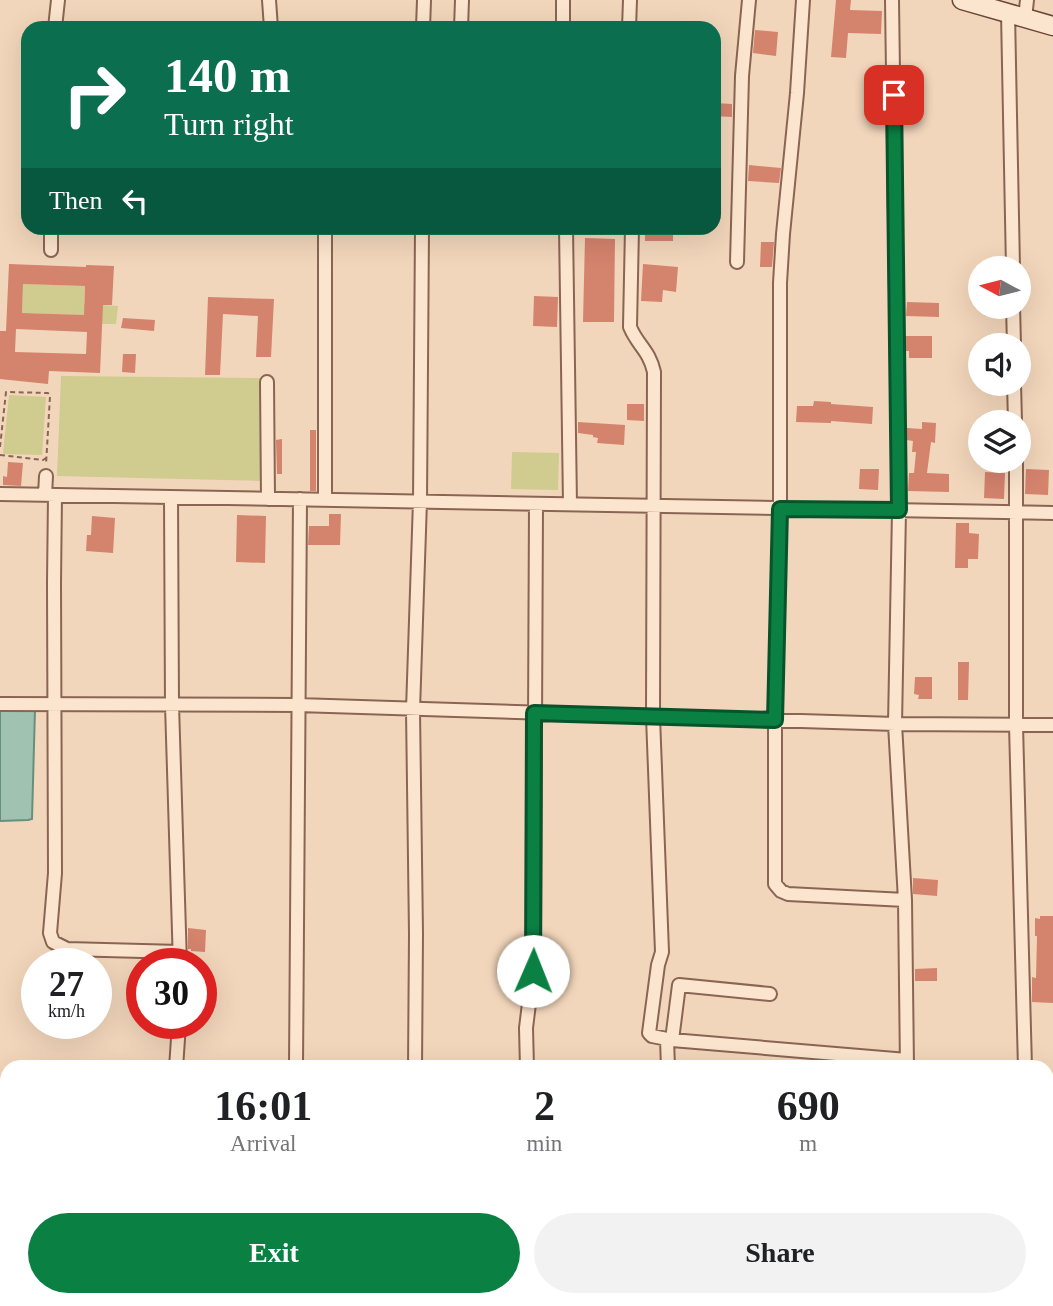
<!DOCTYPE html>
<html lang="en">
<head>
<meta charset="utf-8">
<style>
  :root { --surface:#fff; --page:#f2f2f2; --text:#202124; --muted:#757577; --accent:#0b8043 }
  body { margin:0; font-family:"Times New Roman",serif; background:var(--page); color:var(--text); height:100vh; display:flex; flex-direction:column; font-size:26px; white-space:nowrap }
  * { box-sizing:border-box; margin:0 }
  p { font-size:23px; color:var(--muted) }
  .icon { flex:none; width:38px; height:38px; fill:none; stroke:currentColor; stroke-width:2; stroke-linecap:round; stroke-linejoin:round }
  .map { position:relative; flex:1; overflow:hidden }
  .panel { position:absolute; left:0px; top:1060px; width:1054px; height:247px; display:flex; flex-direction:column; background:var(--surface); border-radius:21px 21px 0 0; box-shadow:0 7px 28px #0002 }
  .panel>* { flex:none }
  .guide { position:absolute; left:21px; top:21px; width:700px; height:214px; border-radius:21px; box-shadow:0 7px 28px #0002; background:#0b6e4f; color:#fff; overflow:hidden }
  .needle { width:46px; rotate:277deg }
  .buttons { position:absolute; left:968px; top:256px; display:grid; gap:14px }
  .buttons a { display:grid; place-items:center; width:63px; height:63px; border-radius:50%; background:var(--surface); box-shadow:0 7px 28px #0002; font-size:35px }
  .speed { position:absolute; left:21px; top:948px; display:flex; gap:14px; font-size:35px; font-weight:700; text-align:center }
  .speed>* { display:grid; place-content:center; width:91px; height:91px; border-radius:50%; background:var(--surface); box-shadow:0 7px 28px #0002; line-height:1 }
  .speed small { font-size:18px; font-weight:400 }
  .speed .limit { border:10px solid #d22; background:#fff; color:#111 }
  .pin { position:absolute; display:grid; place-items:center; width:60px; height:60px; color:#fff; margin:-30px; border-radius:14px; box-shadow:0 4px 10px #0006 }
  .me { position:absolute; width:77px; margin:-38px; rotate:1deg; stroke-linejoin:round; filter:drop-shadow(0 0 5px #0008) }
  .turn { display:flex; align-items:center; gap:24px; height:147px; padding:0 28px; font-size:32px }
  .turn .icon { width:91px; height:91px; stroke-width:2.5 }
  .turn b { display:block; font-size:49px; line-height:60px }
  .then { display:flex; align-items:center; height:66px; padding:0 28px; background:#0003; gap:14px; font-size:26px }
  .eta { display:flex; justify-content:space-evenly; align-items:center; height:119px; text-align:center }
  .eta b { font-size:42px; font-weight:700; line-height:49px }
  .action { display:flex; gap:14px; margin-top:auto; padding:14px 28px }
  .action a { flex:1; height:80px; border-radius:42px; background:var(--accent); color:#fff; font-size:28px; font-weight:700; line-height:80px; text-align:center }
  .action a+a { background:var(--page); color:var(--text) }
  .map>svg:first-child { display:block }
  .green { fill:#d0cb8e }
  .water { fill:#a0c2b1; stroke:#66907d; stroke-width:2 }
  .building { fill:#d4836d; fill-rule:evenodd }
  .lines { fill:none; stroke-linecap:round; stroke-linejoin:round }
  .minor-casing { stroke:#8a6553; stroke-width:16 }
  .secondary-casing { stroke:#6c4737; stroke-width:21 }
  .path { stroke:#8a6553; stroke-width:2; stroke-dasharray:5 3.5; stroke-linecap:butt }
  .minor { stroke:#fce5ce; stroke-width:12 }
  .secondary { stroke:#fce5ce; stroke-width:18 }
  .route-casing { stroke:#07532c; stroke-width:18 }
  .route { stroke:#0b8043; stroke-width:12 }
</style>
</head>
<body>
<div class="map">
<svg width="1053" height="1306" viewBox="0 0 1053 1306">
  <rect width="100%" height="100%" fill="#f2d6bb"/>
  <!-- green -->
  <path class="green" d="M23,284L85,286L84,304L118,306L116,324H102V316L22,313Z
    M61,376L262,378L263,481L57,476Z
    M9,395L46,397L42,455L5,454L3,453Z
    M512,452L559,453L558,490L511,489Z
    M530,1300H569L571,1306H530L528,1302Z
    M937,1300H976L977,1306H935Z"/>
  <!-- water -->
  <path class="water" d="M0,707L35,709L32,819L28,820L0,821Z
    M7,1174V1251L0,1249V1179Z
    M897,1300H943V1306H898Z"/>
  <!-- building -->
  <path class="building" d="M836,0H851L850,10L882,11L881,34L848,33L846,58L831,57Z
    M755,30L778,32L776,56L753,53Z
    M714,103L732,104V117L714,116Z
    M749,165L781,168L779,183L748,181Z
    M645,228H673V241H645Z
    M585,238L615,239L614,322H583Z
    M761,242H774L772,267H760Z
    M9,264L86,267V265L114,266L112,305H103L100,373L49,371L48,384L0,379V331H6ZM23,284L85,286L84,315L22,313ZM16,329L87,332L86,354L15,352Z
    M643,264L678,267L676,292L663,290L662,302L641,301Z
    M534,296L558,297L557,327L533,326Z
    M208,297L274,299L271,357H256L258,316L223,314L220,375H205Z
    M907,302L939,303V317L906,316Z
    M123,318L155,320L154,331L121,328Z
    M905,336H932V358H909V351H906Z
    M123,354H136L135,373L122,372Z
    M814,401L831,402V404L873,407L872,424L831,421V423L796,422L797,406H813Z
    M627,404H644V421L627,420Z
    M578,422L625,425L624,445L597,443L598,438L593,437V435L578,433Z
    M922,422L936,423L935,443L931,442L927,473L949,474V492L908,491L909,473H914L916,452H912L913,441L907,440V428L922,429Z
    M310,430H316V491H310Z
    M282,439V474H277L276,440Z
    M8,462L23,463L21,486L3,485V476L7,477Z
    M860,469H879L878,490L859,489Z
    M1026,469L1049,470L1048,495L1025,494Z
    M985,472L1005,473L1004,499L984,498Z
    M329,514H341L340,545H308L309,526H329Z
    M237,515L266,516L265,563L236,562Z
    M92,516L115,518L113,553L86,551L87,535H91Z
    M956,523H969V533L979,534L978,559H968V568H955Z
    M958,662H969L968,700H958Z
    M915,677H932V699H918L919,695L914,694Z
    M913,878L938,880L937,896L913,894Z
    M1040,916H1053V1003L1032,1002V977L1036,978L1037,936H1035V918L1040,919Z
    M188,928L206,930L205,952L191,951V949H188Z
    M937,968V981H915V969Z"/>
  <g class="lines">
    <!-- minor casing -->
    <g class="minor-casing">
      <path id="minor" d="M269,0L271,28
        M563,0V28
        M803,0L797,93L783,234L780,283V509L775,720V884L781,891L788,894L905,900
        M892,0L899,511L895,724L905,900L907,1067
        M1008,13L1013,268
        M1025,18L1027,0
        M55,28L58,0
        M423,28L424,0
        M461,28L462,0
        M629,28L630,0
        M566,228L570,504
        M632,228L630,327C638,346 649,350 654,372L653,717L662,952L658,965L649,1033L652,1036L672,1040L907,1060
        M51,250V228
        M737,262L742,76L749,0
        M1013,306L1014,345
        M267,382L268,499
        M1014,383L1015,422
        M1016,460V725L1025,1068
        M0,494L1053,513
        M45,495L46,476
        M55,495L54,583L55,873L50,933L53,942L67,949L180,952
        M171,497L172,705L180,964
        M325,500V228
        M0,704L298,705L895,724L1053,725
        M667,1039L668,1068
        M672,1040L679,985L770,994
        M176,1068L179,1024
        M296,1068L300,499
        M415,1068L416,934L413,710L420,501L422,228
        M527,1068L526,1028L533,971L534,950L536,504
        M1046,1173L1053,1172
        M0,1288H7
        M416,1300V1306
        M702,1300L703,1306
        M865,1300V1306
        M142,1306L143,1300"/>
    </g>
    <!-- secondary casing -->
    <g class="secondary-casing">
      <path id="secondary" d="M962,0L1053,26"/>
    </g>
    <!-- path -->
    <path class="path" d="M0,447L6,392L48,393L50,396L46,465
      M0,455L43,460L46,458"/>
    <!-- minor -->
    <use href="#minor" class="minor"/>
    <!-- secondary -->
    <use href="#secondary" class="secondary"/>
  </g>
  <g class="lines">
    <!-- route casing -->
    <g class="route-casing">
      <path id="route" d="M533,971L534,713L775,720L780,509L899,510L894,95"/>
    </g>
    <!-- route -->
    <use href="#route" class="route"/>
  </g>
</svg>
<div class="buttons">
<a><svg class="needle" viewBox="-14 -14 28 28"><path d="M0-13l5 13h-10z" fill="#e53935"/><path d="M0 13l5-13h-10z" fill="#757577"/></svg></a>
<a><svg class="icon" aria-label="sound" viewBox="0 0 24 24"><path d="M4 9h4l5-4v14l-5-4H4zM17 9q2 3 0 6"/></svg></a>
<a><svg class="icon" aria-label="layers" viewBox="0 0 24 24"><path d="M12 4l9 5-9 5-9-5zM3 14l9 5 9-5"/></svg></a>
</div>
<div class="speed"><div>27<small>km/h</small></div><div class="limit">30</div></div>
<div class="pin" style="left:894px;top:95px;background:#d93025"><svg class="icon" aria-label="arrive" viewBox="0 0 24 24"><path d="M6 21V4h12l-3 4 3 4H6"/></svg></div>
<svg class="me" style="left:533px;top:971px" viewBox="-20 -20 40 40"><circle r="19" fill="#fff"/><path d="M0-13L10 11 0 6-10 11z" fill="#0b8043"/></svg>
<div class="guide">
<div class="turn"><svg class="icon" aria-label="right" viewBox="0 0 24 24"><path d="M7 20v-9h11M14 6l5 5-5 5"/></svg><div><b>140 m</b>Turn right</div></div>
<div class="then">Then<svg class="icon" aria-label="left" viewBox="0 0 24 24"><path d="M17 20v-9H6M10 6l-5 5 5 5"/></svg></div>
</div>
<section class="panel">
<div class="eta">
<div><b>16:01</b><p>Arrival</p></div>
<div><b>2</b><p>min</p></div>
<div><b>690</b><p>m</p></div>
</div>
<div class="action"><a>Exit</a><a>Share</a></div>
</section>
</div>
</body>
</html>
